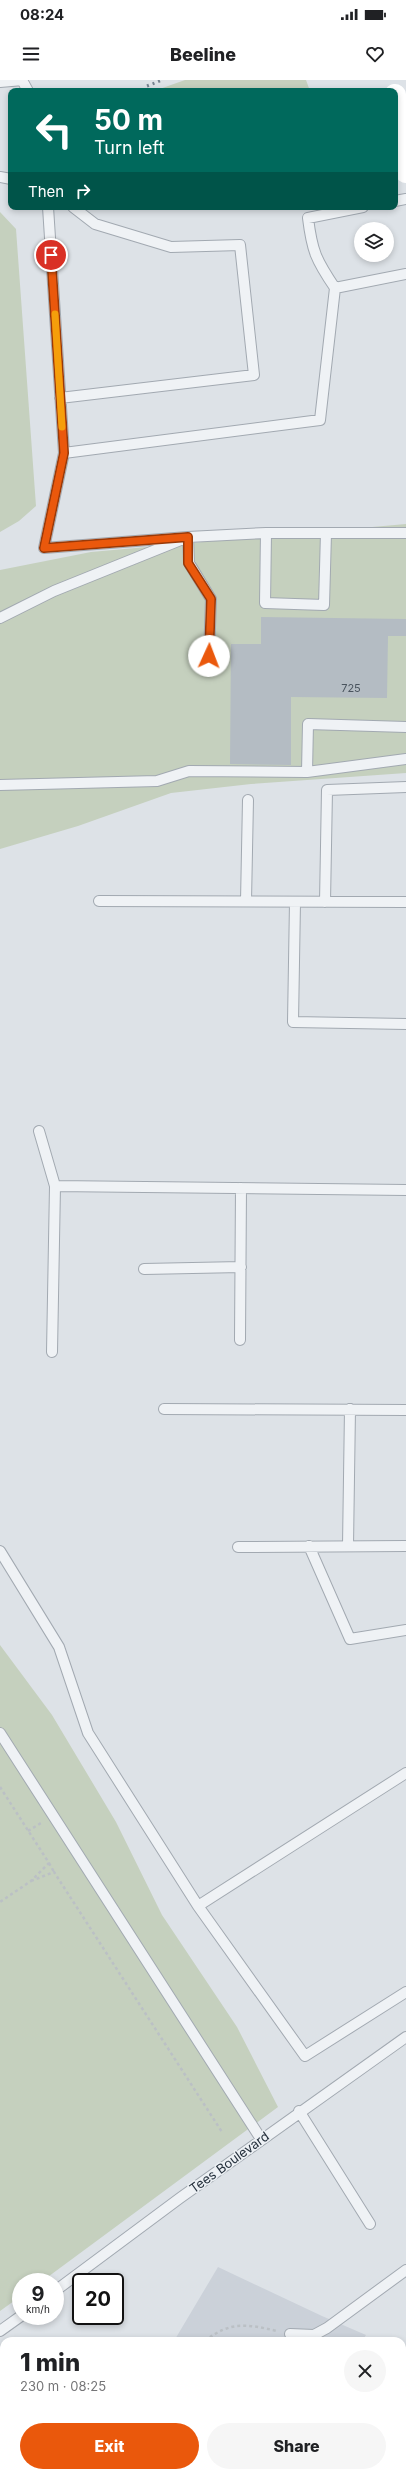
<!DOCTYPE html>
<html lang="en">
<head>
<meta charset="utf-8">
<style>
  :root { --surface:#fff; --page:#f6f6f6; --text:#202124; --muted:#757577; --accent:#ea580c }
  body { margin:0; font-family:Inter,sans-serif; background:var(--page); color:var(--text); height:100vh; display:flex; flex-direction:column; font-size:15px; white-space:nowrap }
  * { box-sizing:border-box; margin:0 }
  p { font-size:13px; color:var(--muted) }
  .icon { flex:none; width:22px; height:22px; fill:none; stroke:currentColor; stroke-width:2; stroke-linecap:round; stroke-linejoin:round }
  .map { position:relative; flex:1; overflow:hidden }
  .drawer { position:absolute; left:0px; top:2257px; width:406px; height:140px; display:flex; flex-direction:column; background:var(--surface); border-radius:12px 12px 0 0; box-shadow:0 2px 6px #0003 }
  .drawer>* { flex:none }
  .top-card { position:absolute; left:8px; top:8px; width:390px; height:122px; border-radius:8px; box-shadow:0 2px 6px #0003; background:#00695c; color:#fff; overflow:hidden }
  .controls { position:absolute; left:354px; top:142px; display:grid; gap:8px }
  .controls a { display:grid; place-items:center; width:40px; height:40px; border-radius:50%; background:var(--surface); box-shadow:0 2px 6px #0003; font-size:20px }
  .speed { position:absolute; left:12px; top:2193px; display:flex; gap:8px; font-size:20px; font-weight:700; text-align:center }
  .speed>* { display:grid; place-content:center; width:52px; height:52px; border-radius:50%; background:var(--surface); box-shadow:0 2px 6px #0003; line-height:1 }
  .speed small { font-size:10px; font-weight:400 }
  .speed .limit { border:2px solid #111; border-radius:6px; background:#fff; color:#111 }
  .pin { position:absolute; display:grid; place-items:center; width:34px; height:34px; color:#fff; margin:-17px; border:2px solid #fff; border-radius:50%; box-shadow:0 1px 4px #0007 }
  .me { position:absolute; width:44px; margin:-22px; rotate:2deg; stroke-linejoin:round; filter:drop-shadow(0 0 3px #0008) }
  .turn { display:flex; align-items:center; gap:14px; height:84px; padding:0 20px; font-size:18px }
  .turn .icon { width:52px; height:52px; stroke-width:2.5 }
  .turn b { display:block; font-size:28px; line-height:34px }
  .then { display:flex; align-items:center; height:38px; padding:0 20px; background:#0003; gap:8px; font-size:15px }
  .round { display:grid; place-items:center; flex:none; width:42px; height:42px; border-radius:21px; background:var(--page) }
  .headline { display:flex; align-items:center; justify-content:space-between; height:68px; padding:0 20px }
  h1 { font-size:24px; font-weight:800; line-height:30px }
  .action { display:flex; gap:8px; margin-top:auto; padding:8px 20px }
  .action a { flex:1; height:46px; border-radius:24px; background:var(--accent); color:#fff; font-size:16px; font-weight:800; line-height:46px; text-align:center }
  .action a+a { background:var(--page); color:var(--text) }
  .status { display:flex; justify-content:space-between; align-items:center; height:28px; padding:0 20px; background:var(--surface); direction:ltr }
  .status svg { height:11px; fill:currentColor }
  header { display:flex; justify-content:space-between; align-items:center; height:52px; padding:0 20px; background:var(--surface); font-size:18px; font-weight:800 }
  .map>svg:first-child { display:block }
  .built { fill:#cbd1d9 }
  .green { fill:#c5d0be }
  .building { fill:#b4bcc3 }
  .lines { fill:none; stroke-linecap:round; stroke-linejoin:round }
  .service-casing { stroke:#a2a9b1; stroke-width:12 }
  .path { stroke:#bbc0c5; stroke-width:2.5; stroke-dasharray:3 3; stroke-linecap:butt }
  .service { stroke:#eff2f5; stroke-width:10 }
  .secondary { stroke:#fff; stroke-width:22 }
  .rail { stroke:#768390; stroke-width:3; stroke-dasharray:2 4; stroke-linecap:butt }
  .route-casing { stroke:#983908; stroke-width:10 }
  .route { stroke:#ea580c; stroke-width:7 }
  .slow { stroke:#f59e0b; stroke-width:7 }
  .labels { text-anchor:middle; stroke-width:3; stroke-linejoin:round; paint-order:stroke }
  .number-label { font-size:11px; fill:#4a545e }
  .street-label { font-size:13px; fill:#26313d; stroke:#ecf0f4 }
</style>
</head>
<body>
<div class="status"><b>08:24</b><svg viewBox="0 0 49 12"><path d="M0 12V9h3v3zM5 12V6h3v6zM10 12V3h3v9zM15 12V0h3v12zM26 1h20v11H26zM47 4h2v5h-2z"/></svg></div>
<header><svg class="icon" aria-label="menu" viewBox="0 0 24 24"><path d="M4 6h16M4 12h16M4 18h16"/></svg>Beeline<svg class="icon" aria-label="heart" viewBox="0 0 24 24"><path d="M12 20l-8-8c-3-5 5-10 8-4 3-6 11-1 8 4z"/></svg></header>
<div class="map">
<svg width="406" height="2397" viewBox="0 0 406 2397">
  <rect width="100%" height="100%" fill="#dde2e7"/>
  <!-- built -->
  <path class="built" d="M218,2187L322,2236L366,2255L362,2261H174Z
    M96,2393H277L274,2397H94Z"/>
  <!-- green -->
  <path class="green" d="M185,0H306L310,11H154Z
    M0,132L16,149L36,426L19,441L0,452Z
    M406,444V693L251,704L171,713L78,746L0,769V490L91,472Z
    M0,1565L52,1635L116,1742L162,1835L237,1947L278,2027L41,2202H21V2216L0,2231Z"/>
  <!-- building -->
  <path class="building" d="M261,537L406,539V556H388L387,618L291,617V685L230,684L231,564H261Z"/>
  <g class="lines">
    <!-- service casing -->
    <g class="service-casing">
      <path id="service" d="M22,0L28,11
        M0,2L23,0
        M0,97L11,99
        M395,121L406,119
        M48,127L64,373
        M335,208C316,180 312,171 308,138L363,127
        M60,318L254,295L240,165L171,167L95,144L73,127
        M266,453L265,523L324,525L326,453
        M0,538L54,511L188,457L266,453H406
        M209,576L211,519L189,483L188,457L44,468L64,373L320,340L335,208L406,194
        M307,692L308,644L406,647
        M0,705L157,701L189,691L307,692L406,679
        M99,821L406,822
        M246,821L248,720
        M295,822L293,942L406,944
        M325,822L327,710L406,707
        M39,1051L55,1106
        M144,1189L241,1187
        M240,1260L241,1108
        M52,1272L55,1106L406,1110
        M164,1329L406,1330
        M309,1466L350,1559L406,1550
        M348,1466L350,1329
        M238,1467L406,1466
        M0,1471L59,1567L88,1653L198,1826
        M0,1653L261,2059
        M406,1693L198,1826L305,1976L406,1912
        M299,2031L370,2144
        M55,2211L180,2118L406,1957
        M0,2251L21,2236
        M290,2254L314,2255L327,2248L406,2190"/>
    </g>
    <!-- path -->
    <path class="path" d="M0,1707L49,1783L31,1801L0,1822
      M28,1751L41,1743
      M49,1783L54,1792
      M31,1801L54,1792L222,2052
      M205,2261C230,2241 247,2244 277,2251
      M139,2397L142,2393"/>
    <!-- service -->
    <use href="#service" class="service"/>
    <!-- secondary -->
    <path class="secondary" d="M395,15L406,92"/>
    <!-- rail -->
    <path class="rail" d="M147,6L162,0"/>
  </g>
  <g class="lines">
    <!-- route casing -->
    <g class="route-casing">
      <path id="route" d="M51,175L64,373L44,468L188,457V483L211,519L209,576"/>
    </g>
    <!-- route -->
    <use href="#route" class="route"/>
    <!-- slow -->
    <path class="slow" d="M55,234L62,347"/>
  </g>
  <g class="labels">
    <!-- number labels -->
    <g class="number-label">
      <text x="351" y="612">725</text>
    </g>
    <!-- street labels -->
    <g class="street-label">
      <text transform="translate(229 2082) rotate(-36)" y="5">Tees Boulevard</text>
    </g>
  </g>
</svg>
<div class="controls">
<a><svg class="icon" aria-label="layers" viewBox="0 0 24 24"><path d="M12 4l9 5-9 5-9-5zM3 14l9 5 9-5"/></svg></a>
</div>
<div class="speed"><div>9<small>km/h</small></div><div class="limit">20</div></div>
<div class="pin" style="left:51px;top:175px;background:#d93025"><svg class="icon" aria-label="arrive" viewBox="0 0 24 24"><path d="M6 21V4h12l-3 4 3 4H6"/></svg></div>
<svg class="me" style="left:209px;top:576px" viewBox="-20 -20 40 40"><circle r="19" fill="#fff"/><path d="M0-13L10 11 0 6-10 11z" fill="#ea580c"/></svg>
<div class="top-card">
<div class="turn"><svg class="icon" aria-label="left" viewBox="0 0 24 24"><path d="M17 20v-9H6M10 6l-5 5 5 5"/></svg><div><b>50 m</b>Turn left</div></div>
<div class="then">Then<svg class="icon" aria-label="right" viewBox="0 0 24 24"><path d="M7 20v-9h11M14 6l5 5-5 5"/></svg></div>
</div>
<section class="drawer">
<div class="headline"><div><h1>1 min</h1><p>230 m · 08:25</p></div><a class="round"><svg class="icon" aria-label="close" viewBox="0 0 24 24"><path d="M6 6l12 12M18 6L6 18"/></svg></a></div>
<div class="action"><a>Exit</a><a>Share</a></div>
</section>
</div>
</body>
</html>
